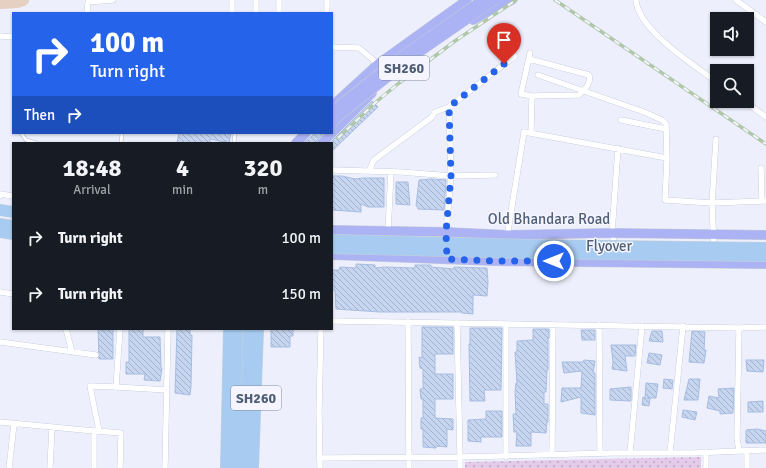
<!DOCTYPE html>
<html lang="en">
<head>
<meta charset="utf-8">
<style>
  :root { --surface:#171b24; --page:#20242c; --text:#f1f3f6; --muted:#9ea1a6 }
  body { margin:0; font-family:Signika,sans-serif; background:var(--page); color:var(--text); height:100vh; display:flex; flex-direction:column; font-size:15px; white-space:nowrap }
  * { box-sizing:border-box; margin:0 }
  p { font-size:13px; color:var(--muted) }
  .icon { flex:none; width:22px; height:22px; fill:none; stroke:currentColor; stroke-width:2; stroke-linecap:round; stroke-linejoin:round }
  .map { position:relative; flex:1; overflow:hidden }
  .drawer { position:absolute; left:12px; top:142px; width:321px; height:188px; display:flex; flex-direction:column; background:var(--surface); border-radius:0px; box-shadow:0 1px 3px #0004 }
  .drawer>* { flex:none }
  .guide { position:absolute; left:12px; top:12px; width:321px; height:122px; border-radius:0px; box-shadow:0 1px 3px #0004; background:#2563eb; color:#fff; overflow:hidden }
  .tools { position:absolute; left:710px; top:12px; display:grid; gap:8px }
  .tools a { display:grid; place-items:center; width:44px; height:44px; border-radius:0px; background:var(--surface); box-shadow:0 1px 3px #0004; font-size:20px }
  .pin { position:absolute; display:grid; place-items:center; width:34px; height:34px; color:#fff; margin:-41px -17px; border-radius:50% 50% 50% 0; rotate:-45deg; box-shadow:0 0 4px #0007 }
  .pin .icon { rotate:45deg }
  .me { position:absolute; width:44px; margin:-22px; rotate:270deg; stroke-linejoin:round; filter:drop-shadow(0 0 3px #0008) }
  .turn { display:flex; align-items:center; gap:14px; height:84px; padding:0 12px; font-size:18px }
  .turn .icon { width:52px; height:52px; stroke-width:2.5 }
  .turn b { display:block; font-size:28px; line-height:34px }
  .then { display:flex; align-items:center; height:38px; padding:0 12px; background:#0003; gap:8px; font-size:15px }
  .eta { display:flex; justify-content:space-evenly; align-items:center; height:68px; text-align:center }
  .eta b { font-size:24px; font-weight:800; line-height:28px }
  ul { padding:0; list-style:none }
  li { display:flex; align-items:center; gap:12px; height:56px; padding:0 12px }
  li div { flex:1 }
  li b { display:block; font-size:15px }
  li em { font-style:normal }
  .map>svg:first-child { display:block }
  .park { fill:url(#park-dots) }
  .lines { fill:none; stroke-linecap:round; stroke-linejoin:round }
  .river { stroke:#e5d0c2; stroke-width:12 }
  .building { fill:url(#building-back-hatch); stroke:#a7bde1 }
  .lane-casing { stroke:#b2bbce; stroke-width:4 }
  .street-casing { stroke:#b2bbce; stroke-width:6 }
  .primary-casing { stroke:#cacfd6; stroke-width:10 }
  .highway-casing { stroke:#cacfd6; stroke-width:12 }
  .lane { stroke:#fff; stroke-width:3 }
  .street { stroke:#fff; stroke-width:5.5 }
  .primary { stroke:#abb3f5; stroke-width:9 }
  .highway { stroke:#a8ccf1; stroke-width:11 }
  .rail-casing { stroke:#b0c7aa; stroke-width:3.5 }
  .rail { stroke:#f4f5fe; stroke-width:2; stroke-dasharray:6; stroke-linecap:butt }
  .primary-bridge-casing { stroke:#cacfd6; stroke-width:10; stroke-linecap:butt }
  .highway-bridge-casing { stroke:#cacfd6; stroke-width:12; stroke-linecap:butt }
  .primary-bridge { stroke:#abb3f5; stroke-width:9 }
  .highway-bridge { stroke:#a8ccf1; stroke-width:11 }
  .route { stroke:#2563eb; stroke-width:7; stroke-dasharray:0 12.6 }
  .labels { text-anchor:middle; stroke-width:3; stroke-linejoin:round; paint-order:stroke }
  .shield { fill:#f4f5fe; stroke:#818ca0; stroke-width:1 }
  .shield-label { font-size:14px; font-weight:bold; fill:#505f77 }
  .street-label { font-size:15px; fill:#505f77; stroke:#f4f5fe }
</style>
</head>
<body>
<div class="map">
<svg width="766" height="468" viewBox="0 0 766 468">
  <defs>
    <pattern id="park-dots" width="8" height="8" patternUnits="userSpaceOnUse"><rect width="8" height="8" fill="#e5cbea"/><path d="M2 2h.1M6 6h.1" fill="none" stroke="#bca8c2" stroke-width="1.8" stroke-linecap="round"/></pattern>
    <pattern id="building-back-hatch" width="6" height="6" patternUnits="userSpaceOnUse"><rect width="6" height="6" fill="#c6d5f0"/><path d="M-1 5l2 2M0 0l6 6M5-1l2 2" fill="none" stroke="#a3b0c7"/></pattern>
  </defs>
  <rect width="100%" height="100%" fill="#edeffc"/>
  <!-- park -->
  <path class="park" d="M701,457V468H465V462Z"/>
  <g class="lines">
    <!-- river -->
    <path class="river" d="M0,3L17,2L23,0"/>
  </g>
  <!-- building -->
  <path class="building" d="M372,101L378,107L332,151V143H330Z
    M179,133H231L229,143L210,139V143H177Z
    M315,133H324L318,139L316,143H304Z
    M332,176H342L355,179L363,178H384V207H368L361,204V212L332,210Z
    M431,179L446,180L444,210L418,209V207L416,206L419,180Z
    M396,182H408L410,205L396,204Z
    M356,264L375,265V268L384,267L415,268V265H431V267L454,269V267L487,268L488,282L487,296L473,295V314L462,313V312H380L336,309L335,290H332V270H339L340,267L356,268Z
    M422,327H453V354H435V374H453V399H435V418L453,419V430L447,429V447L436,446V448L423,447V429H421V418H423V399H421L420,389H423V369L420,368L419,357L422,358Z
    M470,328H502L501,390H484L485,401H470L469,344H470Z
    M98,329H113V359H99Z
    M129,329H143V337H160L161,368H162L160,381L144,380L145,374H126V362H129Z
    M177,329H190V335H192L191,387L190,395L175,393Z
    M271,329H293V336H290V347H271Z
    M533,329H549V338H548V370H547L546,392H544V404H548V422H547L546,433L531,432V446H516L517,432H514L513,414H516L515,392L516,383H517L515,352H517V341L533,340Z
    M581,330H595V340H582Z
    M652,331H662L663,342L649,341Z
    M692,331L705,332L704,350H706L704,363L689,362Z
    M611,345H636L635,356H625L627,371L612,369L613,362Z
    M649,353L662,355L660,365L647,363Z
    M584,360L595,361L593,373H595V415L581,413V397L561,402L562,388H581L582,371L564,373L562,362H583Z
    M746,360H764L763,372L747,371Z
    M664,379L673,380L672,389L663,388Z
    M689,379H700L698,400H684Z
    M646,383L658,384L656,398H647H650L649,406L642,405L643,397L645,398Z
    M631,387V401L610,400V389Z
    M734,388L733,413L720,414V411L707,408L709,396L719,398L718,389Z
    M763,401V412H748V402Z
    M683,410L697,412L695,420L682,417Z
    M486,411H502V437H481V442L468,441V420L486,419Z
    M757,429L766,431V443H746V430Z"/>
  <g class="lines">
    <!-- lane casing -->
    <g class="lane-casing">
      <path id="lane" d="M21,133L26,140L37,143
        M121,143L122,133
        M234,143L235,133"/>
    </g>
    <!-- street casing -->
    <g class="street-casing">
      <path id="street" d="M232,0V13
        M636,0C638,30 694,65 717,82
        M736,0L766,22
        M87,13L88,2L113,0
        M256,13V0
        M279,13V0
        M327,13V0
        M0,36L13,37
        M332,47L359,48L378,64
        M530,53L521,94L532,96L531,133
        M529,59L589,75C592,83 584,90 579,95L532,96
        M538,75L644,112L662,120L666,124L667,158
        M744,101L766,117
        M621,120L666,129
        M761,168L762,201
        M332,170L401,172L451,176L495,175
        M369,171L374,160L432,117L435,112L449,107
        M0,196V194L13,196
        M388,231L391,172
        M507,237L524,132L667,158L665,200L712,203L766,201
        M447,245L446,232L451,176L449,107L515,56
        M615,248L612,233L618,148
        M714,249L712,203L716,139
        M0,292L13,294
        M332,321L739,328
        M408,322L409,468
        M506,324V457
        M599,325L600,453
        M766,327L739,328L737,438L739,451L766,450
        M66,329L72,352
        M120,329L116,387L167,390
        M0,342L96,355
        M0,422L94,431V468
        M96,431L121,433L120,468
        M99,431L90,386L116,387
        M747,451V468
        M630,453L642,326
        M670,453L683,326
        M552,454L553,324
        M319,458L460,457L457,323
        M9,468L14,424
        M50,468L52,427
        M165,468L168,329
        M320,468L319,411L321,329
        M460,468V457L611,453H693L739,451
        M706,468V452"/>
    </g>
    <!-- primary casing -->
    <g class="primary-casing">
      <path id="primary" d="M473,20L497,6L512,0
        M332,106L378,64L467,0
        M296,143L306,133
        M322,143L372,93
        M332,230L446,232L508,235L612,233L766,235
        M332,255L494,261L766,264"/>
    </g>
    <!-- highway casing -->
    <g class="highway-casing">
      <path id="highway" d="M0,210L13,212
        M0,224L13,226
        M0,232L13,234
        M226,468L229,329
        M235,468L237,329
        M245,468L249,329
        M253,468L258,329"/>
    </g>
    <!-- lane -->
    <use href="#lane" class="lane"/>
    <!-- street -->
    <use href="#street" class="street"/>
    <!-- primary -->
    <use href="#primary" class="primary"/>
    <!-- highway -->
    <use href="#highway" class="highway"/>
    <!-- rail casing -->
    <g class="rail-casing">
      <path id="rail" d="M555,0L766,144
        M338,138L376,102L399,83L455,41L516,0"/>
    </g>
    <!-- rail -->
    <use href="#rail" class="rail"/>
    <!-- primary-bridge casing -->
    <g class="primary-bridge-casing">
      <path id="primary-bridge" d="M332,111L396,60L482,0
        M332,124L340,115L417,54L495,0"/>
    </g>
    <!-- highway-bridge casing -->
    <g class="highway-bridge-casing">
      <path id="highway-bridge" d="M332,240L527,245L766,248
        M332,248L530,253L766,256"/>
    </g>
    <!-- primary-bridge -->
    <use href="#primary-bridge" class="primary-bridge"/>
    <!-- highway-bridge -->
    <use href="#highway-bridge" class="highway-bridge"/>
  </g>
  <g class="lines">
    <!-- route -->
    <path class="route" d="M504,64L449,107L451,176L446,232L447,259L494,261H554"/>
  </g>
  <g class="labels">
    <!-- shield labels -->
    <g class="shield">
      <rect x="379" y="56" width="50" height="24" rx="3"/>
      <rect x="231" y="386" width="50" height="24" rx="3"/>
    </g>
    <g class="shield-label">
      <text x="404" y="73">SH260</text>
      <text x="256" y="403">SH260</text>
    </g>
    <!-- street labels -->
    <g class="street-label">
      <text x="549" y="224">Old Bhandara Road</text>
      <text x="609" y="251">Flyover</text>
    </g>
  </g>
</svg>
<div class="tools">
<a><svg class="icon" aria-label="sound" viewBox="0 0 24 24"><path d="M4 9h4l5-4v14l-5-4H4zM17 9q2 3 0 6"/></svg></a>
<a><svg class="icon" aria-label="search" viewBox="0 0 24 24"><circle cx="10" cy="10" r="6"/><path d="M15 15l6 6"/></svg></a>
</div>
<div class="pin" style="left:504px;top:64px;background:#d93025"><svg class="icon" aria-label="arrive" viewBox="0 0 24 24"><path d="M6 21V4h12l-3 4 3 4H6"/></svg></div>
<svg class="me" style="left:554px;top:261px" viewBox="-20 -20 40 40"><circle r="17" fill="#2563eb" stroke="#fff" stroke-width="3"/><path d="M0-11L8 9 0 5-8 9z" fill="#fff"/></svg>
<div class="guide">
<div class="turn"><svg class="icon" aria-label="right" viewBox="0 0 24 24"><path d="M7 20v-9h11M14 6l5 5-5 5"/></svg><div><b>100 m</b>Turn right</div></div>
<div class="then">Then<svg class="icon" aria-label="right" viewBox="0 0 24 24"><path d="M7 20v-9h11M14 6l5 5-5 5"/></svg></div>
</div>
<section class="drawer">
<div class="eta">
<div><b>18:48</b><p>Arrival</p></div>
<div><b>4</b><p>min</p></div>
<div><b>320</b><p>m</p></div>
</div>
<ul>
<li><svg class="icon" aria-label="right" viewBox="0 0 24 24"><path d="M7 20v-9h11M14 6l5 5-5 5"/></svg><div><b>Turn right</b></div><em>100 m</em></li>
<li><svg class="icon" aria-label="right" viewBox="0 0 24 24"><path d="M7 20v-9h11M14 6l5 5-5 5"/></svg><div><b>Turn right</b></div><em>150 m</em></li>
</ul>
</section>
</div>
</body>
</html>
